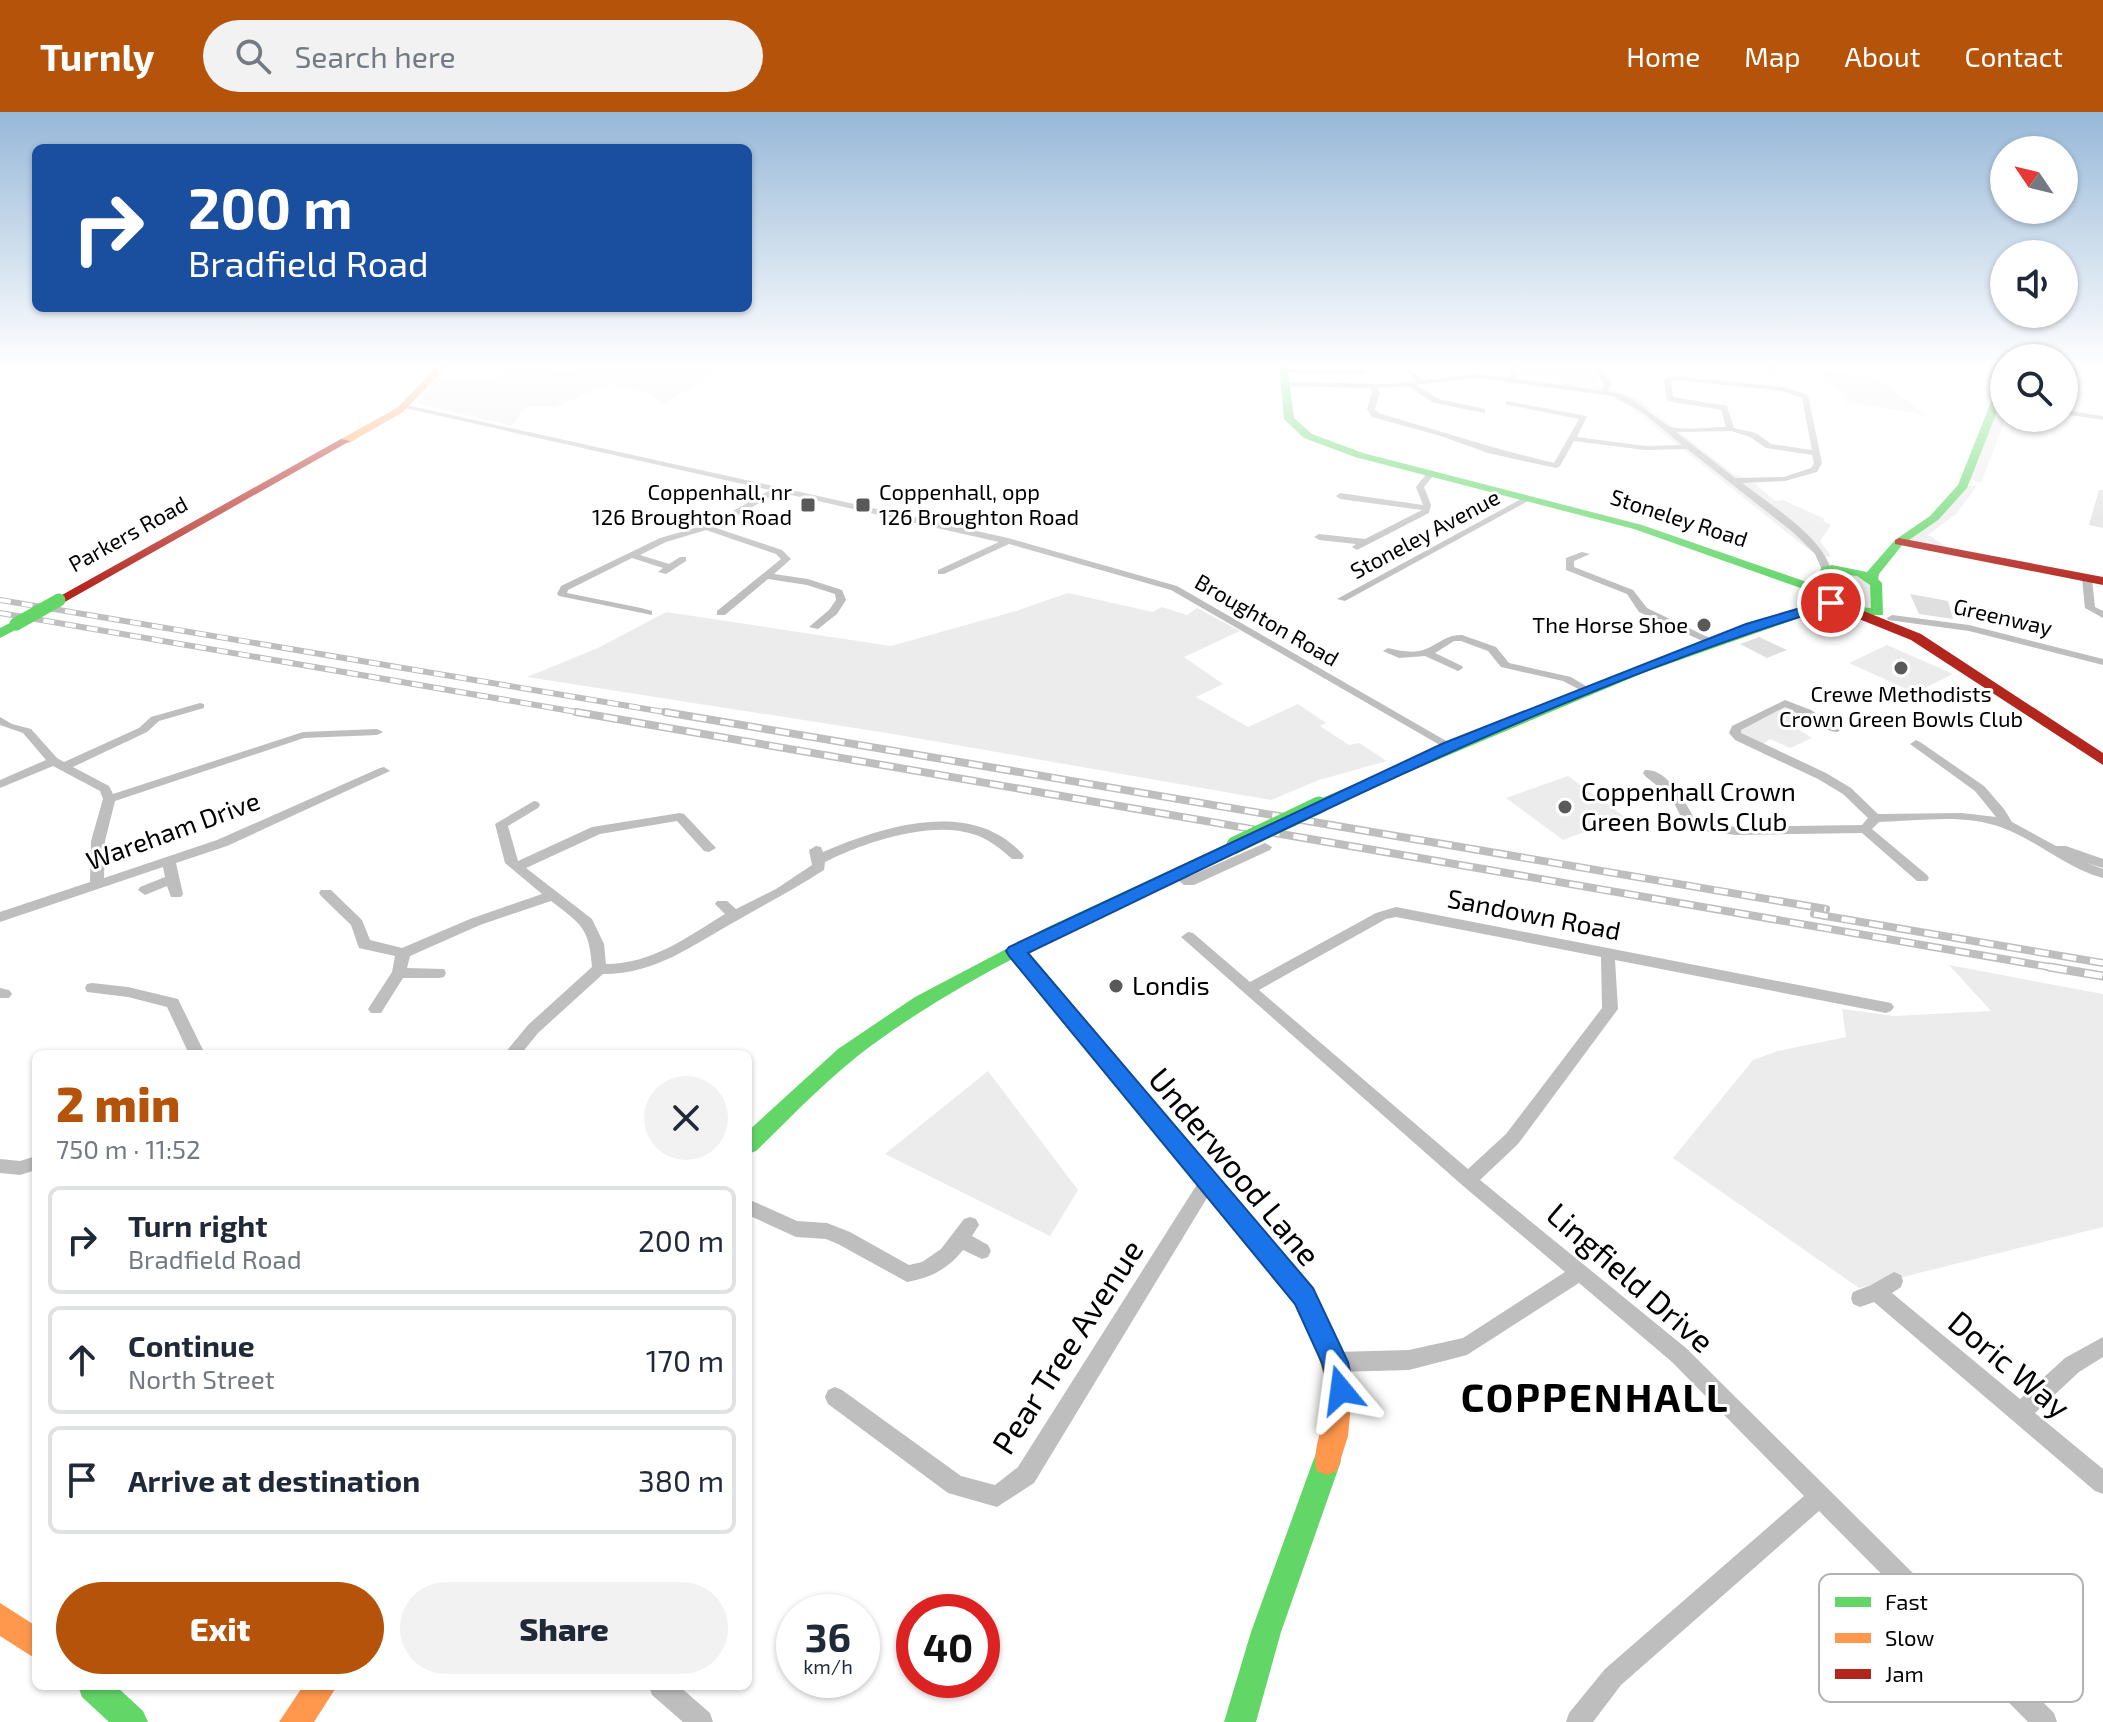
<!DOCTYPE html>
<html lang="en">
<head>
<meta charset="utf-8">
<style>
  :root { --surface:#fff; --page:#f2f2f3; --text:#1f2937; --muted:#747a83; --line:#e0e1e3; --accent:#b45309 }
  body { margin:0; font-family:"Exo 2",sans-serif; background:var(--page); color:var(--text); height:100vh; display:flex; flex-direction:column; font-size:30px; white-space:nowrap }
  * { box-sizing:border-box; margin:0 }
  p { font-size:26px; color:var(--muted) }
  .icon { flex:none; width:44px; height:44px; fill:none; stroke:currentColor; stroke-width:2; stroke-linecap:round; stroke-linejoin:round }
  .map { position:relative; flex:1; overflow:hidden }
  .details { position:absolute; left:32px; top:938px; width:720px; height:640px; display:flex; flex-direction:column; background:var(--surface); border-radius:12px; box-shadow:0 2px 6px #0004 }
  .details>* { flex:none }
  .top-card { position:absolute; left:32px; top:32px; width:720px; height:168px; border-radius:12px; box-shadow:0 2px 6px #0004; background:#1a4fa0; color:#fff; overflow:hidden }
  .needle { width:52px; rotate:305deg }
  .tools { position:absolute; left:1990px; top:24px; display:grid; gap:16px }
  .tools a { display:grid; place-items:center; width:88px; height:88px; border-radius:50%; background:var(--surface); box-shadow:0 2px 6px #0004; font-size:40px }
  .speed { position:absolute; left:776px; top:1482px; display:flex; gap:16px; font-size:40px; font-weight:700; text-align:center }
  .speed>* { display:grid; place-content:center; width:104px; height:104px; border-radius:50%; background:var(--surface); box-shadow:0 2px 6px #0004; line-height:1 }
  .speed small { font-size:20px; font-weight:400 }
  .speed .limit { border:12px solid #d22; background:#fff; color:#111 }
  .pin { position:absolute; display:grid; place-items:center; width:68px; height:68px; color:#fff; margin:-34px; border:4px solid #fff; border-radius:50%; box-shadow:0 2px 8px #0007 }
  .me { position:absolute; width:88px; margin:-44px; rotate:344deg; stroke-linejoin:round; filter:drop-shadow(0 0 6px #0008) }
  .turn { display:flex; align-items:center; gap:28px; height:168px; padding:0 24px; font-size:36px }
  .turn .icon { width:104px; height:104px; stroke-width:2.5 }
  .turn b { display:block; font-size:56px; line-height:68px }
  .round { display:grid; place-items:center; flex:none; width:84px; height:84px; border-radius:42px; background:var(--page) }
  .head { display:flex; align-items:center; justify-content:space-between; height:136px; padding:0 24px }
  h1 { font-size:48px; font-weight:800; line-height:60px; color:var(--accent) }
  .button { display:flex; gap:16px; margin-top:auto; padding:16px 24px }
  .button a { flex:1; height:92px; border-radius:48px; background:var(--accent); color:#fff; font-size:32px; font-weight:800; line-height:92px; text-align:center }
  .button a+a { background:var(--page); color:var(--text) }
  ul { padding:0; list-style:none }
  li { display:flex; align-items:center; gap:24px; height:108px; margin:0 16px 12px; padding:0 8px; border:4px solid var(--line); border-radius:12px }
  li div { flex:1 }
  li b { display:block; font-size:30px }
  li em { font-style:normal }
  header { display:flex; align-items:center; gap:48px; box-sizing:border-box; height:112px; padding:0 40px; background:var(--accent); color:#fff }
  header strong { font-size:38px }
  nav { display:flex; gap:44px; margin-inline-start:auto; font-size:28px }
  .search { width:560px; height:72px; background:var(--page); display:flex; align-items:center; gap:20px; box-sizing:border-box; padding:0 28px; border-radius:44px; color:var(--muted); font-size:30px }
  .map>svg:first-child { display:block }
  .green { fill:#ececec }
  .building { fill:#dfdfdf }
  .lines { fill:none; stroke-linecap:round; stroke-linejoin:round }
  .street { fill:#bebebe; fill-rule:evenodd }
  .fast { fill:#63d668; fill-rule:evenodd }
  .slow { fill:#ff974d; fill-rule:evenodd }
  .jam { fill:#b3261e; fill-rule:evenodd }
  .rail-far2-casing { stroke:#bebebe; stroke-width:6 }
  .rail-far1-casing { stroke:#bebebe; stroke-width:8 }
  .rail-casing { stroke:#bebebe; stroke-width:9 }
  .rail-far2 { stroke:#fff; stroke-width:4; stroke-dasharray:11; stroke-linecap:butt }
  .rail-far1 { stroke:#fff; stroke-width:5; stroke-dasharray:14; stroke-linecap:butt }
  .rail { stroke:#fff; stroke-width:6; stroke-dasharray:18; stroke-linecap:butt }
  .fast-bridge-far1 { stroke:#63d668; stroke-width:13 }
  .fast-bridge { stroke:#63d668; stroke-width:17 }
  .route { fill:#1a73e8; stroke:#114b97; stroke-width:2 }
  .poi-dot { fill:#595959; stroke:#fff; stroke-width:3 }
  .labels { text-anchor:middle; stroke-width:6; stroke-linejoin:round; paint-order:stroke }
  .far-poi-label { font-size:22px; fill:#000; stroke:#fff; text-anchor:end }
  .far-street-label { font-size:22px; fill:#000; stroke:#fff }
  .poi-label { font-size:26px; fill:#000; stroke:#fff; text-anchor:start }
  .street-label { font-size:26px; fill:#000; stroke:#fff }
  .near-street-label { font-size:32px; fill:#000; stroke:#fff }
  .near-district-label { font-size:40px; font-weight:bold; letter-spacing:2px; fill:#000; stroke:#fff }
  .key { fill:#fff; stroke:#b2b2b2; stroke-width:2 }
  .key-label { font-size:22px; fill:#000 }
</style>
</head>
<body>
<header>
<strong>Turnly</strong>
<div class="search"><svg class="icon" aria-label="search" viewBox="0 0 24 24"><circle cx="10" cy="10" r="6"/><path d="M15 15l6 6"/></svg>Search here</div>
<nav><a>Home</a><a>Map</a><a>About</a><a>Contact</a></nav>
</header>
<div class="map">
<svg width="2103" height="1610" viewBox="0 0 2103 1610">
  <rect width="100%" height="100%" fill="#fff"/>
  <!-- green -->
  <path class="green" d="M505,253H534L570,260L583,253H725L663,293L651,282L609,272L555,295H526L512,314L417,291L439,266L494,267Z
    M1589,253L1588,256L1599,270L1580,275L1559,272L1560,267L1520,262L1521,254Z
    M1813,257L1875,265L1925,303L1846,290L1843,281Z
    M1601,281H1623L1639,288L1733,362L1751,368L1775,389L1783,388L1825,407L1823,409L1831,413L1820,429L1831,444L1822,445L1804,434L1626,292Z
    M2000,283L2004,284V306H2006L1981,371L1967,366Z
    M1963,374H1977L1956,402L1928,423L1950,437L1899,430L1934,406Z
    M1826,458L1866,463L1880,496L1846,498L1823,462Z
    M1068,481L1153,500L1162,495L1187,503L1197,496L1240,519L1184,545L1223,572L1196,585L1248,615L1298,592L1326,611L1320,614L1349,633L1359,631L1387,649L1319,668L1271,688L893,622L527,565L598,536L666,500L891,534L1016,499Z
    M1887,533L1953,562L1915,581L1849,551Z
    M1780,592L1808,607L1793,614L1812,626L1790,636L1770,627L1763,632H1750L1736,616Z
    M1568,664L1625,705L1563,728L1506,686Z
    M1949,853L2103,882V1115L1859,1176L1673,1046L1753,948L1778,939L1846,925L1842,897L1895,904L1991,899Z
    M988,959L1078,1078L1050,1124L885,1042Z"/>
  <!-- building -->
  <path class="building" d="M2099,378H2103V416L2089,413Z
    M1910,482L1948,489L1953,507L1919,502Z
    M1759,525L1787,538L1767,546L1740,532Z"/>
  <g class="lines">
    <!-- street -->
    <path class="street" d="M1404,253H1410L1413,260L1424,268L1477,262L1510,266L1511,253H1517V267L1601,278L1604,271L1595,260L1597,253H1603L1602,260L1612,271L1608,279C1634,282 1648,302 1669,314C1679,319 1713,315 1726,315L1721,298L1667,289L1664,268L1677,264L1783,275L1808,283L1822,351L1817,360L1785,369L1742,371C1768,391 1823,425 1831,458L1823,460L1815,442L1794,421L1687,337L1645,338L1574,329L1560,354L1556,356L1488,341L1441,324L1372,305L1367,297L1372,280L1370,276L1286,274L1282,272L1286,270L1390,272L1416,269L1408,262ZM1477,266L1613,284L1642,300L1682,333L1645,334L1577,325L1587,304L1506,289V293H1509L1579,307L1554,351C1494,337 1437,318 1378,301L1375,297L1380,280L1377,276L1408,274L1434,291L1485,301V297L1439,287L1416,273ZM1677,268L1782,279L1802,286L1812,338L1771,332L1756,321L1734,316L1727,294L1673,285L1671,269ZM1731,319L1750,325L1766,336L1812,343L1814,351L1811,356L1784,365L1735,366L1676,320Z
      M1764,253H1770L1776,260L1771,261Z
      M1284,257L1364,258L1367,260L1364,262L1282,260Z
      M402,292L1008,426L1177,474L1455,634L1449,638L1445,636L1171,478L1009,432L944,462H938V458L999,430L778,380L716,416L782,438L791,447L774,462L808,467L842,478L846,488L837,502L818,517L809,515L829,498L836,488L835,482L807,473L768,467L725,503H717V499L781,447L776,442L706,418L666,430L640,443L669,452L680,445H686V449L666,462L658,460L663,456L632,446L568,478L567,481L641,496L652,499V503L559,484L557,482L561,474L660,426L712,411L770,378L405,296H402Z
      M2064,298L2103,304V308L2064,302Z
      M1427,361L1434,363L1424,375L1431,393L1429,401L1357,438L1352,435L1356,432L1319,428L1314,425L1319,422L1365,427L1422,398L1340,387L1336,384L1340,381L1423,393L1416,375Z
      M1523,386L1530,388L1345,489L1337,487Z
      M1582,440L1590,442L1574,449V455L1633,478L1647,496L1718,530L1717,532H1709L1639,500L1627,482L1566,458V446Z
      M2087,464L2092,467L2095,495L2103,499V506L2085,496L2082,467Z
      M1892,503L1969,513L2103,547V553L1969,519L1888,508L1887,506Z
      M1462,523L1496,535L1509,551L1571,565L1594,579L1588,582L1563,569L1501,555L1488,539L1461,529H1454L1435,541L1462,554L1463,556L1458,559L1425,544L1399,546L1383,539L1388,536C1400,539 1414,542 1426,537C1440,531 1446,523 1462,523Z
      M1785,588L1811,598L1840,618L1838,620C1826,621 1800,601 1785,595L1741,618V621L1826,661L1851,676L1878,702L1962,701L1996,705L1975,679L1910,632L1916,628L1920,630L1984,674L2004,697L2012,710L2056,734H2066L2103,747V756L2087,751L2103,757V766C2066,756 2038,729 2003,716C1964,701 1919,709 1879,710L1872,717L1927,763L1929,766L1927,769H1917L1862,721L1736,723L1687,717L1671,685L1645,664L1643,661L1645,658C1668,656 1687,693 1697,711L1736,715L1862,713L1868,706L1843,682L1818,667L1735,628L1729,621L1732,614Z
      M200,591L204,592V596L159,609L147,620L73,655L109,674L113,682L303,620L377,617L383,620L377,623L304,626L115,689L105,729L104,766L217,728L380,656L384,655L390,659L227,734L176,751L183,782L181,785H171L167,774L145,783L138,778L140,775L165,765L163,755L0,810V800L90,770L91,729L103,687L100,679L53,654L0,676V668L46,648L23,621L0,613V605L12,612L31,617L57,646L64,650L139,616L151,605Z
      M534,689L538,690L540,693L538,696L508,714L518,749L592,715L680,701L684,702L716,736L709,740L704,739L677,709L600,722L526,756L592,807L604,832L606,852C652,852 687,825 725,802L715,792L717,789H727L736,797L776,777L812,753L809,738L816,734L821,735L823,740C883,714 974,685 1024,744L1022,747H1012C1001,737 990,728 976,723C933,707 864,730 825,750L824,758C795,777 767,791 738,808C692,833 657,862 603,862L538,921L521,942H504L528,913L592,855C589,815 581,812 551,789L480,813L410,844L407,856L444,857L446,861L444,865L439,866H403L381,901H371L368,897L392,860L395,844L359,836L351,813L321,784L319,781L321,778H331L362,808L370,828L402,836L470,807L542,782L505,751L495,712Z
      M1265,731L1272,735L1270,738L1194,773H1184L1171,762L1178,758L1190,764Z
      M1396,795L1891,891L1894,895L1891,899L1886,901L1615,848L1618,897L1615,901L1518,1032L1480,1068L1686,1236L2054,1601L2057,1610H2028L1819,1399L1621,1573L1593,1610H1566L1569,1601L1605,1557L1804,1384L1672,1250L1579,1171L1467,1243L1409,1258L1335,1260L1328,1257L1325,1250L1328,1243L1335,1240L1409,1238L1463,1226L1565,1160L1462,1073L1181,825L1188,820L1193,821L1250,870L1376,801ZM1396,805L1601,845L1602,896L1506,1022L1468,1057L1259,878L1386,807Z
      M92,871L128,875L178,887L205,942H189L167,895L128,885L87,880L85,876L87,872Z
      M0,876L9,878L12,882L9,886H0Z
      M36,1044V1058L20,1063L0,1061V1047L20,1049Z
      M1207,1064L1213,1066L1216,1071L1213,1076L1034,1371L997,1395L948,1381L828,1292L825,1285L828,1278L835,1275L842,1278L961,1364L995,1373L1018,1355L1201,1066Z
      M748,1087L797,1109L827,1111L850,1120L909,1153L922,1150L941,1137L964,1107L970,1105L976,1107L979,1113L972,1124L988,1133L991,1139L988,1145L982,1147L963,1138C948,1157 930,1166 907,1170L838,1132L826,1127L796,1125L748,1103Z
      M1894,1160L1901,1163L1903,1169L1901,1175L1892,1181L2020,1287L2065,1246L2103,1225V1245L2079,1260L2035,1301L2103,1357V1382L2095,1379L1874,1190L1860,1195L1853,1192L1851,1186L1853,1180L1871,1173Z
      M649,1574H679L710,1601L713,1610H683L652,1583Z"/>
    <!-- fast -->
    <path class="fast" d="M1279,253H1287L1294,306L1312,322L1363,341L1642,413L1821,475L1816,466L1822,455L1832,453L1867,460L1895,428L1930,404L1958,373L1999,270L2004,267V282L1967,376L1938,408L1903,432L1879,462L1878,467L1882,471L1883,503H1859L1836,493L1643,561L1319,698L1311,693L1313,690C1483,616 1653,544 1829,486L1634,417L1355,345L1304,326L1284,307ZM1832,461L1857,464L1870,473L1871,496C1850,496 1839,484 1828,466Z
      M16,508L23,512L21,515L0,526V516Z
      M1235,728L1241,729L1243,733L1241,737C1116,797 984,851 872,933C830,964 793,1003 756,1039L748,1042V1019L838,937L915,885L1048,815Z
      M1327,1335L1337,1339L1341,1349L1281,1520L1256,1610H1224L1251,1520L1313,1349L1317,1339Z
      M78,1574H116L143,1599L148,1610H109L82,1585Z"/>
    <!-- slow -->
    <path class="slow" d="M439,253H448L403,300L349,331H341V327L397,296Z
      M1016,832L1023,834L1313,1176L1344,1246L1352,1282L1348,1324L1337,1359L1327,1363L1317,1359C1310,1342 1326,1308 1326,1286C1326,1253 1309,1222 1295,1192L1009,844L1007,839Z
      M0,1491L36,1514V1547L0,1524Z
      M303,1574H337L314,1610H279Z"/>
    <!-- jam -->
    <path class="jam" d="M341,327L350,329L63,491L53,488Z
      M1899,426L2103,465V473L1895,432V428Z
      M1818,495L1861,498L1921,522L2103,641V653L1911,528L1854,505L1813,502V496Z"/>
    <!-- rail-far2 casing -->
    <g class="rail-far2-casing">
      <path id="rail-far2" d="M0,488L676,602
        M0,501L588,602"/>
    </g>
    <!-- rail-far1 casing -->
    <g class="rail-far1-casing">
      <path id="rail-far1" d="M576,600L2061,857
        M665,600L1826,797
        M1814,802L2103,851"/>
    </g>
    <!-- rail casing -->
    <g class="rail-casing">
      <path id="rail" d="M2049,855L2103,864"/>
    </g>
    <!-- rail-far2 -->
    <use href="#rail-far2" class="rail-far2"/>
    <!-- rail-far1 -->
    <use href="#rail-far1" class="rail-far1"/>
    <!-- rail -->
    <use href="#rail" class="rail"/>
    <!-- fast-bridge-far1 -->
    <path class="fast-bridge-far1" d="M16,512L59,488"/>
    <!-- fast-bridge -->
    <path class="fast-bridge" d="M1235,733L1319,693"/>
  </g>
  <!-- sky -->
  <linearGradient id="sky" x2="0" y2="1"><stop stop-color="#97b8d8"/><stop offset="0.53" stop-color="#fff"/><stop offset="1" stop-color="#fff" stop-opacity="0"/></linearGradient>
  <rect width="2103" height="478" fill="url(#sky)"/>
  <!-- route -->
  <path class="route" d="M1831,487L1835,488V494C1554,578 1292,715 1028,841L1313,1176L1348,1250L1354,1278L1350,1287L1341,1291L1332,1287L1322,1251L1295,1192L1009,844L1006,839L1009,835L1444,631L1746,512Z"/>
  <!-- markers -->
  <g class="poi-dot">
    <rect x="800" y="385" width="16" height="16" rx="4"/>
    <rect x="855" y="385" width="16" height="16" rx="4"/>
    <circle cx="1704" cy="513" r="8"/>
    <circle cx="1901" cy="556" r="8"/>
    <circle cx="1565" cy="695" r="8"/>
    <circle cx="1116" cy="874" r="8"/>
  </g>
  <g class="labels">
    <!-- far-poi labels -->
    <g class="far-poi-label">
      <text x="792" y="388">Coppenhall, nr<tspan x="792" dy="25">126 Broughton Road</tspan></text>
      <text x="879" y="388" text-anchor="start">Coppenhall, opp<tspan x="879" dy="25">126 Broughton Road</tspan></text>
      <text x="1688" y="521">The Horse Shoe</text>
      <text x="1901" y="590" text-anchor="middle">Crewe Methodists<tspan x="1901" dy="25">Crown Green Bowls Club</tspan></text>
    </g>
    <!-- far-street labels -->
    <g class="far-street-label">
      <text transform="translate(1679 406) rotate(18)" y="8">Stoneley Road</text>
      <text transform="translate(128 422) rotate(-29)" y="8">Parkers Road</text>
      <text transform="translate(1425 422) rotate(-28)" y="8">Stoneley Avenue</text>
      <text transform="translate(2003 505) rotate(13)" y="8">Greenway</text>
      <text transform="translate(1267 508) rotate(30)" y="8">Broughton Road</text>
    </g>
    <!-- poi labels -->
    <g class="poi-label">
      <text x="1581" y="689">Coppenhall Crown<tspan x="1581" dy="30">Green Bowls Club</tspan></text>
      <text x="1132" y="883">Londis</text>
    </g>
    <!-- street labels -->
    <g class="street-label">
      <text transform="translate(173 719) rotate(-20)" y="9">Wareham Drive</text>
      <text transform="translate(1534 803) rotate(11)" y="9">Sandown Road</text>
    </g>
    <!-- near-street labels -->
    <g class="near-street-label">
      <text transform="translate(1234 1055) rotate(50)" y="11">Underwood Lane</text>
      <text transform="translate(1630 1166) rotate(41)" y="11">Lingfield Drive</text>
      <text transform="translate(1068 1235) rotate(-57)" y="11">Pear Tree Avenue</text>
      <text transform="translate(2009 1253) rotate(40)" y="11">Doric Way</text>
    </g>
    <!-- near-district labels -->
    <g class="near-district-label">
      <text x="1595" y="1300">COPPENHALL</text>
    </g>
  </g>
  <!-- legend -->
  <rect x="1819" y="1462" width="264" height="128" rx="12" class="key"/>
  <rect x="1835" y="1485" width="36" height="10" fill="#63d668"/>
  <rect x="1835" y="1521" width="36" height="10" fill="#ff974d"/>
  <rect x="1835" y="1557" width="36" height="10" fill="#b3261e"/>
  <g class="key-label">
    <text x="1885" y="1498">Fast</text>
    <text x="1885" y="1534">Slow</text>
    <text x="1885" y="1570">Jam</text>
  </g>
</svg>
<div class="tools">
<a><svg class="needle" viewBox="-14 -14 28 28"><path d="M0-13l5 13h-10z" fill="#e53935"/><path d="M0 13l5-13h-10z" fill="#747a83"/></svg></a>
<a><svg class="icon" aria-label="sound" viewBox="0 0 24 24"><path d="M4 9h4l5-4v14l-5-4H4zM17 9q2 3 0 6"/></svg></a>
<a><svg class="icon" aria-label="search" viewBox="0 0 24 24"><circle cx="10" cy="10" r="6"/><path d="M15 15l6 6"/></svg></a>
</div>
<div class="speed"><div>36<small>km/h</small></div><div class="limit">40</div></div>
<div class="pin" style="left:1831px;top:491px;background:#d93025"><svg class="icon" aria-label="arrive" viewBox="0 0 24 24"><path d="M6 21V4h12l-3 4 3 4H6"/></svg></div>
<svg class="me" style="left:1341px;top:1278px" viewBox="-20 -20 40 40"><path d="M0-17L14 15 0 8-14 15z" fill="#1a73e8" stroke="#fff" stroke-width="4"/></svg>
<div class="top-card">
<div class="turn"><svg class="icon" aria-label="right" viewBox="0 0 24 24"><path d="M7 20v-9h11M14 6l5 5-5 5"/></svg><div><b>200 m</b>Bradfield Road</div></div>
</div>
<section class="details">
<div class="head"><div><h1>2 min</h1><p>750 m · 11:52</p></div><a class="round"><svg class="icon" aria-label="close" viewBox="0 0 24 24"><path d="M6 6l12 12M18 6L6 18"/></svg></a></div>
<ul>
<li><svg class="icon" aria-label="right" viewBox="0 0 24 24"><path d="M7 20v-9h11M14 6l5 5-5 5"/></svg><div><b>Turn right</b><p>Bradfield Road</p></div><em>200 m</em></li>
<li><svg class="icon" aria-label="ahead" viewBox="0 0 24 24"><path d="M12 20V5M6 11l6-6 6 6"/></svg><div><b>Continue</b><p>North Street</p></div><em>170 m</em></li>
<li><svg class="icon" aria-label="arrive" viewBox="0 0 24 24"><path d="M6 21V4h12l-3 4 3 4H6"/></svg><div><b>Arrive at destination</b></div><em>380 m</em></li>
</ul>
<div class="button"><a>Exit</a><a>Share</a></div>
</section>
</div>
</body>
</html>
